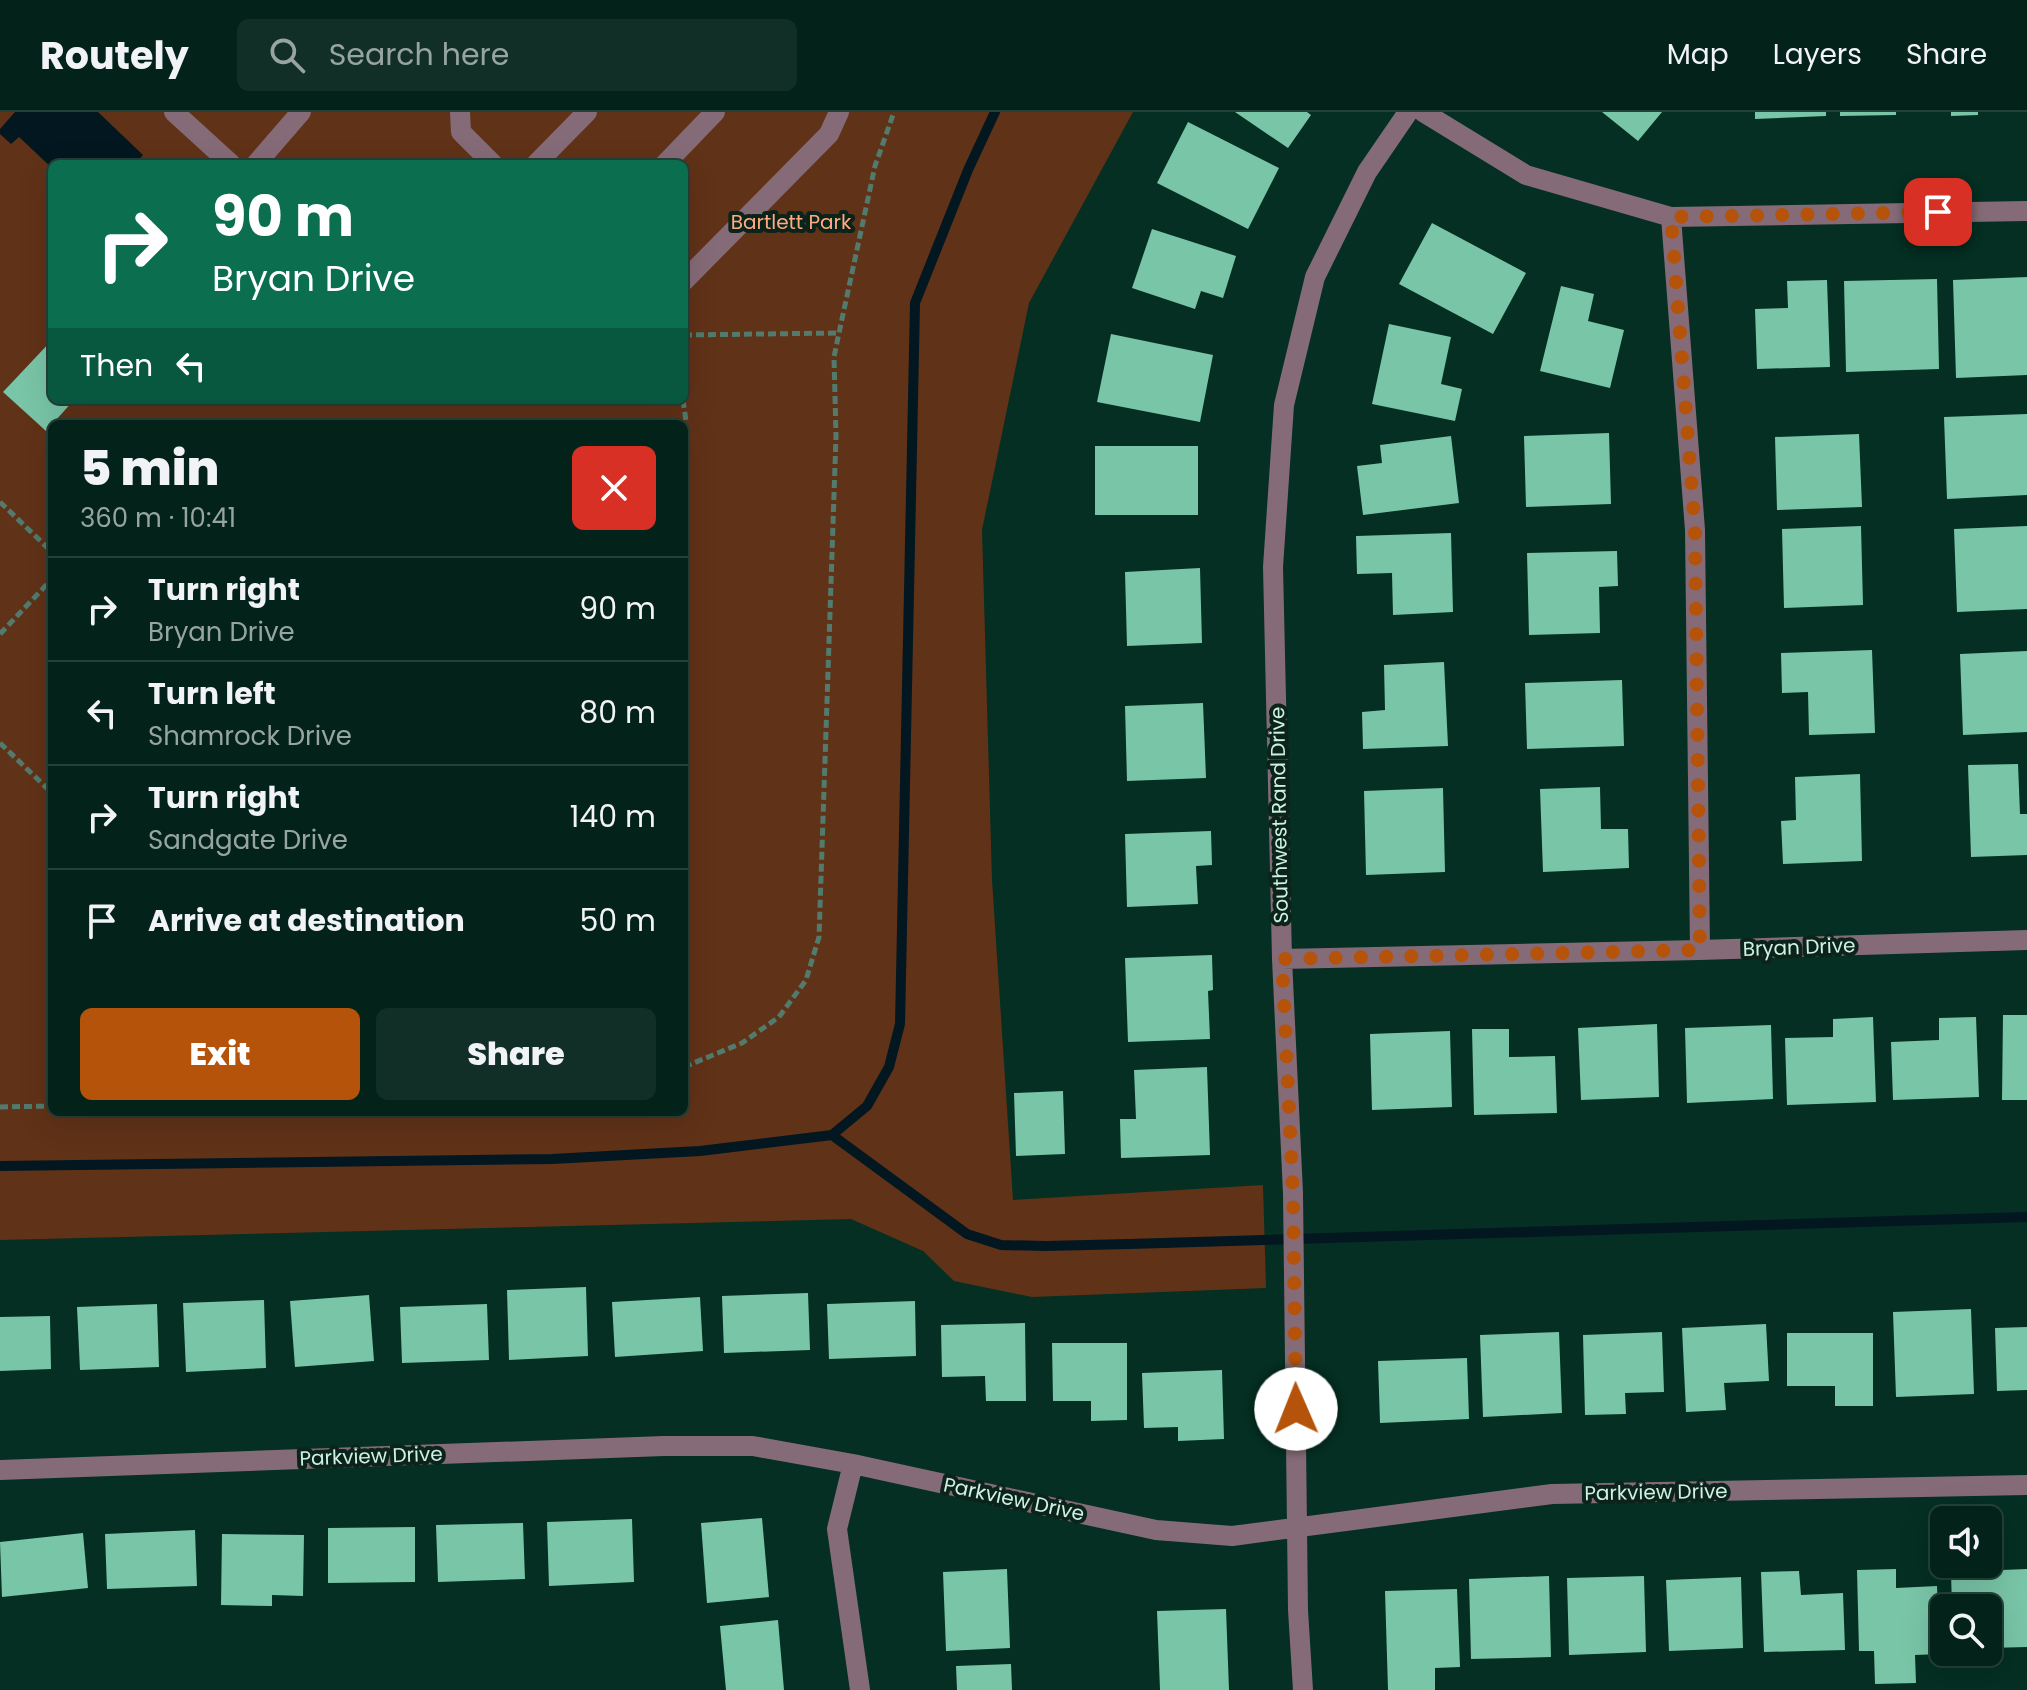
<!DOCTYPE html>
<html lang="en">
<head>
<meta charset="utf-8">
<style>
  :root { --surface:#03231a; --page:#112f27; --text:#f1f3f6; --muted:#97a4a2; --line:#244039; --accent:#b45309 }
  body { margin:0; font-family:Poppins,sans-serif; background:var(--page); color:var(--text); height:100vh; display:flex; flex-direction:column; font-size:30px; white-space:nowrap }
  * { box-sizing:border-box; margin:0 }
  p { font-size:26px; color:var(--muted) }
  .icon { flex:none; width:44px; height:44px; fill:none; stroke:currentColor; stroke-width:2; stroke-linecap:round; stroke-linejoin:round }
  .map { position:relative; flex:1; overflow:hidden }
  .panel { position:absolute; left:48px; top:308px; width:640px; height:696px; display:flex; flex-direction:column; background:var(--surface); border-radius:12px; box-shadow:0 8px 32px #0002,0 0 0 2px var(--line) }
  .panel>* { flex:none }
  .guide { position:absolute; left:48px; top:48px; width:640px; height:244px; border-radius:12px; box-shadow:0 8px 32px #0002,0 0 0 2px var(--line); background:#0b6e4f; color:#fff; overflow:hidden }
  .controls { position:absolute; left:1930px; top:1394px; display:grid; gap:16px }
  .controls a { display:grid; place-items:center; width:72px; height:72px; border-radius:12px; background:var(--surface); box-shadow:0 8px 32px #0002,0 0 0 2px var(--line); font-size:40px }
  .pin { position:absolute; display:grid; place-items:center; width:68px; height:68px; color:#fff; margin:-34px; border-radius:16px; box-shadow:0 4px 12px #0006 }
  .me { position:absolute; width:88px; margin:-44px; rotate:359deg; stroke-linejoin:round; filter:drop-shadow(0 0 6px #0008) }
  .turn { display:flex; align-items:center; gap:28px; height:168px; padding:0 32px; font-size:36px }
  .turn .icon { width:104px; height:104px; stroke-width:2.5 }
  .turn b { display:block; font-size:56px; line-height:68px }
  .then { display:flex; align-items:center; height:76px; padding:0 32px; background:#0003; gap:16px; font-size:30px }
  .round { display:grid; place-items:center; flex:none; width:84px; height:84px; border-radius:12px; background:var(--page) }
  .headline { display:flex; align-items:center; justify-content:space-between; height:136px; padding:0 32px }
  h1 { font-size:48px; font-weight:800; line-height:60px }
  .button { display:flex; gap:16px; margin-top:auto; padding:16px 32px }
  .button a { flex:1; height:92px; border-radius:12px; background:var(--accent); color:#fff; font-size:32px; font-weight:800; line-height:92px; text-align:center }
  .button a+a { background:var(--page); color:var(--text) }
  ul { padding:0; list-style:none }
  li { display:flex; align-items:center; gap:24px; height:104px; padding:0 32px; border-top:2px solid var(--line) }
  li div { flex:1 }
  li b { display:block; font-size:30px }
  li em { font-style:normal }
  header { display:flex; align-items:center; gap:48px; box-sizing:border-box; height:112px; padding:0 40px; background:var(--surface); border-bottom:2px solid var(--line) }
  header strong { font-size:38px }
  nav { display:flex; gap:44px; margin-inline-start:auto; font-size:28px }
  .search { width:560px; height:72px; background:var(--page); display:flex; align-items:center; gap:20px; box-sizing:border-box; padding:0 28px; border-radius:12px; color:var(--muted); font-size:30px }
  .map>svg:first-child { display:block }
  .green { fill:#603218; fill-rule:evenodd }
  .water { fill:#021720 }
  .lines { fill:none; stroke-linecap:round; stroke-linejoin:round }
  .stream { stroke:#021720; stroke-width:10 }
  .building { fill:#79c5a8 }
  .path { stroke:#527b6d; stroke-width:5; stroke-dasharray:8 4; stroke-linecap:butt }
  .minor { stroke:#856b77; stroke-width:20 }
  .route { stroke:#b45309; stroke-width:14; stroke-dasharray:0 25.2 }
  .labels { text-anchor:middle; stroke-width:8; stroke-linejoin:round; paint-order:stroke }
  .park-label { font-size:20px; fill:#feab80; stroke:#0b231a }
  .street-label { font-size:20px; fill:#cdf1e2; stroke:#0b231a }
</style>
</head>
<body>
<header>
<strong>Routely</strong>
<div class="search"><svg class="icon" aria-label="search" viewBox="0 0 24 24"><circle cx="10" cy="10" r="6"/><path d="M15 15l6 6"/></svg>Search here</div>
<nav><a>Map</a><a>Layers</a><a>Share</a></nav>
</header>
<div class="map">
<svg width="2027" height="1578" viewBox="0 0 2027 1578">
  <rect width="100%" height="100%" fill="#042f22"/>
  <!-- green -->
  <path class="green" d="M0,0H1133L1029,191L982,418L992,768L1013,1088L1263,1073L1266,1176L1032,1185L954,1169L923,1139L851,1107L0,1128ZM52,52H684V288H52ZM52,312H684V1000H52Z"/>
  <!-- water -->
  <path class="water" d="M15,0H98L143,43L135,52H52V56L19,25L11,32L0,22V17Z"/>
  <g class="lines">
    <!-- stream -->
    <path class="stream" d="M832,1023L967,1122L1001,1133L1046,1134L1129,1132L2027,1105
      M0,1054L552,1047L700,1039L832,1023L867,994L889,955L900,912L915,191L968,58L995,0"/>
  </g>
  <!-- building -->
  <path class="building" d="M1235,0H1307L1311,3L1288,36Z
    M1602,0H1662L1638,29Z
    M1755,0H1826V4L1755,7Z
    M1840,0H1896V3L1840,4Z
    M1951,0H1978V3L1951,4Z
    M1188,10L1279,56L1248,117L1157,71Z
    M1432,111L1526,161L1493,222L1399,172Z
    M1152,117L1236,144L1223,186L1201,179L1195,197L1132,176Z
    M2027,165V263L1956,266L1953,168Z
    M1937,167L1939,257L1846,260L1844,169Z
    M1827,168L1830,255L1757,257L1755,197L1788,196L1787,169Z
    M1561,174L1594,182L1588,209L1624,218L1610,276L1540,259Z
    M1389,212L1451,225L1441,272L1462,277L1455,309L1372,292Z
    M1111,222L1213,243L1200,310L1097,290Z
    M52,228V288H74L46,319L3,280Z
    M2027,302V383L1947,387L1944,305Z
    M1609,321L1611,392L1526,395L1524,324Z
    M1859,322L1862,395L1777,398L1775,325Z
    M1451,324L1459,391L1363,403L1357,354L1382,351L1380,333Z
    M1095,334H1198V403H1095Z
    M1861,414L1863,493L1784,496L1782,417Z
    M2027,414V497L1957,500L1954,417Z
    M1451,421L1453,500L1393,503L1392,461L1357,462L1356,424Z
    M1617,439L1618,474L1599,475L1600,521L1529,523L1527,441Z
    M1200,456L1202,531L1127,534L1125,460Z
    M1872,538L1875,621L1809,623L1808,580L1782,581L1781,541Z
    M2027,539V620L1963,623L1960,542Z
    M1444,550L1448,634L1363,637L1362,600L1385,598L1384,553Z
    M1622,568L1624,634L1527,637L1525,571Z
    M1203,591L1206,666L1127,669L1125,594Z
    M2018,652L2020,702H2027V743L1971,745L1968,653Z
    M1860,662L1862,749L1783,752L1781,709L1796,708L1795,665Z
    M1600,675L1601,717H1628L1629,756L1543,760L1540,677Z
    M1443,676L1445,760L1366,763L1364,679Z
    M1211,719L1212,753L1196,754L1198,792L1127,795L1125,722Z
    M1212,843L1213,878L1208,879L1210,927L1128,930L1125,846Z
    M2003,903H2027V988H2002Z
    M1873,905L1876,990L1787,993L1785,926L1833,925V907Z
    M1976,905L1979,985L1893,988L1891,930L1939,928V906Z
    M1657,912L1659,985L1581,988L1578,916Z
    M1771,913L1773,987L1687,991L1685,916Z
    M1472,917H1509V945L1555,944L1557,1001L1474,1003Z
    M1450,919L1452,995L1372,998L1370,922Z
    M1207,955L1210,1043L1121,1046L1120,1007H1136L1134,958Z
    M1063,979L1065,1042L1016,1044L1014,981Z
    M586,1175L588,1244L509,1248L507,1178Z
    M808,1181L810,1238L724,1241L722,1184Z
    M369,1183L374,1249L295,1255L290,1189Z
    M700,1185L703,1239L615,1245L612,1190Z
    M264,1188L266,1256L186,1260L183,1191Z
    M915,1189L916,1244L829,1247L827,1192Z
    M157,1192L159,1255L80,1258L77,1195Z
    M487,1192L489,1248L402,1251L400,1195Z
    M1971,1197L1974,1282L1896,1285L1893,1200Z
    M50,1204L51,1257L0,1259V1205Z
    M1025,1211L1026,1289H986L985,1264L942,1265L941,1213Z
    M1766,1212L1769,1269L1724,1271L1726,1298L1686,1300L1682,1216Z
    M2027,1215V1278L1997,1279L1995,1216Z
    M1559,1220L1562,1301L1483,1305L1480,1223Z
    M1662,1220L1664,1280L1625,1281L1626,1302L1585,1303L1583,1223Z
    M1787,1221H1873V1294H1835V1274H1787Z
    M1052,1231H1127V1308L1091,1309V1289H1053Z
    M1467,1246L1469,1307L1380,1311L1378,1249Z
    M1222,1258L1224,1327L1178,1329V1315L1144,1316L1142,1261Z
    M762,1406L769,1485L707,1491L701,1411Z
    M632,1407L634,1470L549,1474L547,1410Z
    M523,1411L525,1467L438,1470L436,1413Z
    M415,1415V1470L328,1471V1416Z
    M195,1418L197,1474L107,1477L105,1422Z
    M83,1421L88,1476L2,1485L0,1430Z
    M222,1422L304,1423L303,1484L272,1483V1494L221,1493Z
    M1007,1457L1010,1536L946,1539L943,1460Z
    M1896,1457V1476L1937,1474L1940,1542L1915,1543L1916,1571L1875,1572L1874,1539H1859L1857,1458Z
    M2027,1457V1535L1988,1536V1496H1952L1951,1460Z
    M1799,1459L1801,1483L1843,1481L1845,1538L1764,1540L1761,1460Z
    M1549,1464L1551,1545L1471,1547L1469,1467Z
    M1644,1464L1646,1540L1569,1543L1567,1466Z
    M1741,1465L1743,1536L1669,1539L1666,1468Z
    M1457,1477L1460,1555L1435,1556V1578H1388L1385,1479Z
    M1226,1497L1229,1578H1160L1157,1499Z
    M778,1508L784,1578H726L720,1514Z
    M1011,1552L1012,1578H957L956,1554Z"/>
  <g class="lines">
    <!-- path -->
    <path class="path" d="M684,223L839,221
      M683,288L686,309L683,312
      M0,390L52,440
      M0,522L52,467
      M0,631L52,681
      M684,955L742,931L779,905L806,868L819,825L836,324L834,245L839,221L875,54L894,0
      M0,995L52,994"/>
    <!-- minor -->
    <path class="minor" d="M174,0L231,52
      M460,0L461,20L493,52
      M1423,0L1526,63L1671,105L2027,99
      M256,52L301,0
      M536,52L587,0
      M665,52L715,0
      M1671,105L1695,418L1700,838
      M684,169L829,22L839,0
      M1282,847L1700,838L2027,828
      M853,1352L837,1417L860,1578
      M0,1358L664,1334H753L853,1352L1156,1418L1232,1424L1552,1382L2027,1373
      M1303,1578L1298,1498L1293,1081L1282,847L1273,455L1284,293L1315,165L1367,60L1408,0"/>
  </g>
  <g class="lines">
    <!-- route -->
    <path class="route" d="M1296,1297L1293,1081L1282,847L1700,838L1695,418L1671,105L1938,100"/>
  </g>
  <g class="labels">
    <!-- park labels -->
    <g class="park-label">
      <text x="791" y="117">Bartlett Park</text>
    </g>
    <!-- street labels -->
    <g class="street-label">
      <text transform="translate(1279 703) rotate(-91)" y="7">Southwest Rand Drive</text>
      <text transform="translate(1799 835) rotate(-2)" y="7">Bryan Drive</text>
      <text transform="translate(371 1344) rotate(-2)" y="7">Parkview Drive</text>
      <text transform="translate(1656 1380) rotate(-1)" y="7">Parkview Drive</text>
      <text transform="translate(1014 1387) rotate(12)" y="7">Parkview Drive</text>
    </g>
  </g>
</svg>
<div class="controls">
<a><svg class="icon" aria-label="sound" viewBox="0 0 24 24"><path d="M4 9h4l5-4v14l-5-4H4zM17 9q2 3 0 6"/></svg></a>
<a><svg class="icon" aria-label="search" viewBox="0 0 24 24"><circle cx="10" cy="10" r="6"/><path d="M15 15l6 6"/></svg></a>
</div>
<div class="pin" style="left:1938px;top:100px;background:#d93025"><svg class="icon" aria-label="arrive" viewBox="0 0 24 24"><path d="M6 21V4h12l-3 4 3 4H6"/></svg></div>
<svg class="me" style="left:1296px;top:1297px" viewBox="-20 -20 40 40"><circle r="19" fill="#fff"/><path d="M0-13L10 11 0 6-10 11z" fill="#b45309"/></svg>
<div class="guide">
<div class="turn"><svg class="icon" aria-label="right" viewBox="0 0 24 24"><path d="M7 20v-9h11M14 6l5 5-5 5"/></svg><div><b>90 m</b>Bryan Drive</div></div>
<div class="then">Then<svg class="icon" aria-label="left" viewBox="0 0 24 24"><path d="M17 20v-9H6M10 6l-5 5 5 5"/></svg></div>
</div>
<section class="panel">
<div class="headline"><div><h1>5 min</h1><p>360 m · 10:41</p></div><a class="round" style="background:#d93025;color:#fff"><svg class="icon" aria-label="close" viewBox="0 0 24 24"><path d="M6 6l12 12M18 6L6 18"/></svg></a></div>
<ul>
<li><svg class="icon" aria-label="right" viewBox="0 0 24 24"><path d="M7 20v-9h11M14 6l5 5-5 5"/></svg><div><b>Turn right</b><p>Bryan Drive</p></div><em>90 m</em></li>
<li><svg class="icon" aria-label="left" viewBox="0 0 24 24"><path d="M17 20v-9H6M10 6l-5 5 5 5"/></svg><div><b>Turn left</b><p>Shamrock Drive</p></div><em>80 m</em></li>
<li><svg class="icon" aria-label="right" viewBox="0 0 24 24"><path d="M7 20v-9h11M14 6l5 5-5 5"/></svg><div><b>Turn right</b><p>Sandgate Drive</p></div><em>140 m</em></li>
<li><svg class="icon" aria-label="arrive" viewBox="0 0 24 24"><path d="M6 21V4h12l-3 4 3 4H6"/></svg><div><b>Arrive at destination</b></div><em>50 m</em></li>
</ul>
<div class="button"><a>Exit</a><a>Share</a></div>
</section>
</div>
</body>
</html>
